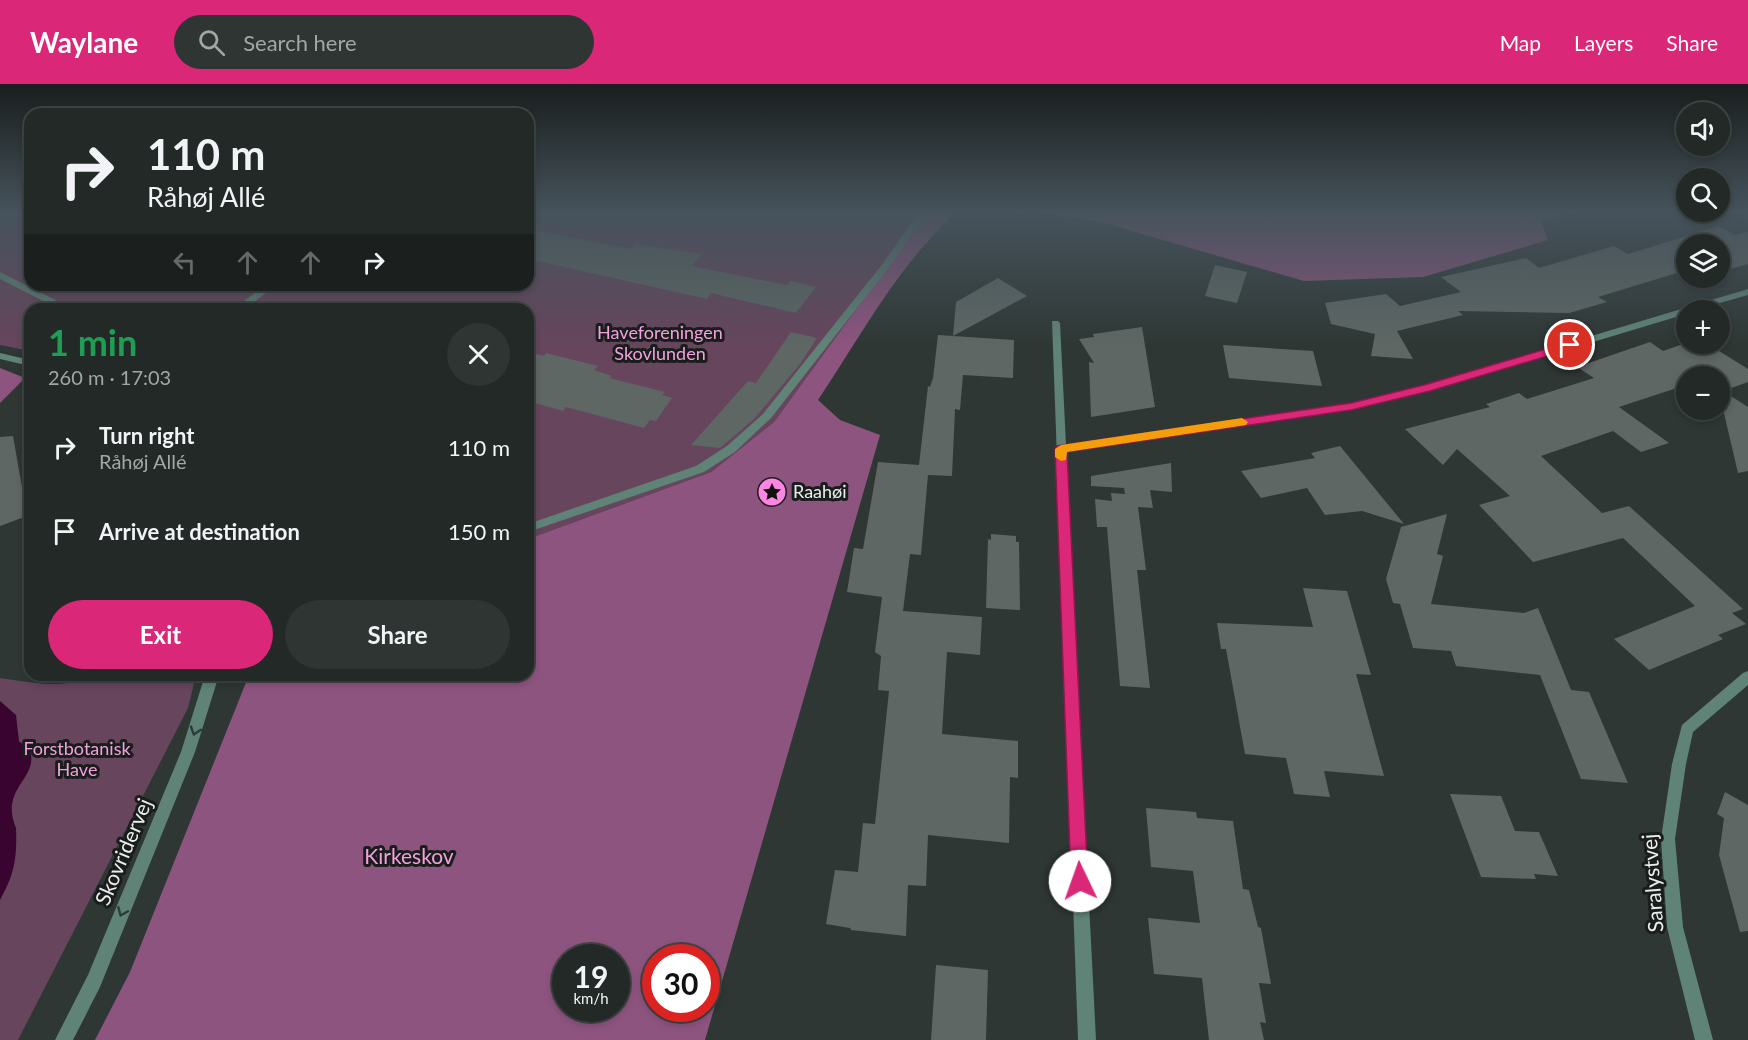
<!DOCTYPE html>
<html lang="en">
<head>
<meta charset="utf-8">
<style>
  :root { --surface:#222927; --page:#2e3533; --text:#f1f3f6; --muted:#a2a6a7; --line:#3f4544; --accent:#db2777 }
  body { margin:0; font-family:Lato,sans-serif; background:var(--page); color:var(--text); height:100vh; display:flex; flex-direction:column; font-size:22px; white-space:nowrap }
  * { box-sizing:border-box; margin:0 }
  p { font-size:20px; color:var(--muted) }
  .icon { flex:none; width:33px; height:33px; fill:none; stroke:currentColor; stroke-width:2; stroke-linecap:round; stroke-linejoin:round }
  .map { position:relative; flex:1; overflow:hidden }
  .panel { position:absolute; left:24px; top:219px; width:510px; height:378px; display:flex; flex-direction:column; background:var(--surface); border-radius:18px; box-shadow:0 3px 9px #0003,0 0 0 2px var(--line) }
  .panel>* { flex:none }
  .hud { position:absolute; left:24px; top:24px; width:510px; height:183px; border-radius:18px; box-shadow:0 3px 9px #0003,0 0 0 2px var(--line); background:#222927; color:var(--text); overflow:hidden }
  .tools { position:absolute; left:1676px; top:18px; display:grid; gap:12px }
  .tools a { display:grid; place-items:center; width:54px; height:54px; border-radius:50%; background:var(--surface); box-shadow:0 3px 9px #0003,0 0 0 2px var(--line); font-size:30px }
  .speed { position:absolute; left:552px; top:860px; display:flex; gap:12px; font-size:30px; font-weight:700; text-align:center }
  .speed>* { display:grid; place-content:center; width:78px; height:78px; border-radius:50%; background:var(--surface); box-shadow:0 3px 9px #0003,0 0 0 2px var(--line); line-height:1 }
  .speed small { font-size:15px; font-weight:400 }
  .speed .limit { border:9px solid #d22; background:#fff; color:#111 }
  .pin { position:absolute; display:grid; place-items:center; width:51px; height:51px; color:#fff; margin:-26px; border:3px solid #fff; border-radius:50%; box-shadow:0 2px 6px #0007 }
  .me { position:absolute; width:66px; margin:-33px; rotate:357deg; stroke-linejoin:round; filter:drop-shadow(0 0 4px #0008) }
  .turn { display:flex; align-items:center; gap:21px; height:126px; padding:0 24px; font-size:27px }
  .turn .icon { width:78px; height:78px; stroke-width:2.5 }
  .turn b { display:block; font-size:42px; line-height:51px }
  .lanes { display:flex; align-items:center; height:57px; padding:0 24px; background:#0003; justify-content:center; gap:30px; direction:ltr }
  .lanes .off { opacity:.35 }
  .round { display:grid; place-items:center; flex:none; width:63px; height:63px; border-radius:32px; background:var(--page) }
  .overview { display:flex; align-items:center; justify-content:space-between; height:102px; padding:0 24px }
  h1 { font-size:36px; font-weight:700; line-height:45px; color:#1e9e55 }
  .primary-button { display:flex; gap:12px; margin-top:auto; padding:12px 24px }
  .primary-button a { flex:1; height:69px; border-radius:36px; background:var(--accent); color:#fff; font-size:24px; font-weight:700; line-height:69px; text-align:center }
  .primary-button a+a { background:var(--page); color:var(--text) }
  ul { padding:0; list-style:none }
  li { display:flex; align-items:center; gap:18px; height:84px; padding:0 24px }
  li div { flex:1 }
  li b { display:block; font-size:22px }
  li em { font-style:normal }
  header { display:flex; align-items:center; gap:36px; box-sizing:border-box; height:84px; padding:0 30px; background:var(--accent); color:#fff }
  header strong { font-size:28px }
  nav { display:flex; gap:33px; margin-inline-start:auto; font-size:21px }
  .search { width:420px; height:54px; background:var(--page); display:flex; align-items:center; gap:15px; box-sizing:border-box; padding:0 21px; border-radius:33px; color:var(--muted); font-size:22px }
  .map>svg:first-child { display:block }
  .green { fill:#66455d }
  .forest { fill:#8d547f; fill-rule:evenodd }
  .water { fill:#390530 }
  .building { fill:#5e6764 }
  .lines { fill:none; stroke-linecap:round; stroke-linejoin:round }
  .service { fill:#608378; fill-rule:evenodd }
  .minor { fill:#608378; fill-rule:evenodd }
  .oneway { stroke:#2e3c38 }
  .route { fill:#db2777; stroke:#8e194d; stroke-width:1.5 }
  .slow { fill:#f59e0b }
  .labels { text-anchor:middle; stroke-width:6; stroke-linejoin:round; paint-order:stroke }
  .park-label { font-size:18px; fill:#f3a0de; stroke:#191d1c }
  .poi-label { font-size:18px; fill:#eaefed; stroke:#191d1c; text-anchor:start }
  .near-street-label { font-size:21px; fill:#eaefed; stroke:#191d1c }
  .near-park-label { font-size:21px; fill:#f3a0de; stroke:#191d1c }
</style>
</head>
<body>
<header>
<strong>Waylane</strong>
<div class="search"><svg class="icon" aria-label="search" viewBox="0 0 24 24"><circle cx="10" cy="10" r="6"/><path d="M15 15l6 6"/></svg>Search here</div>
<nav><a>Map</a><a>Layers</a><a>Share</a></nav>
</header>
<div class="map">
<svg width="1748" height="956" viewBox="0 0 1748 956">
  <rect width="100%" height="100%" fill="#2e3734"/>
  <!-- green -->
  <path class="green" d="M0,128H30V201H528V128H927L774,338L711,388L528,455V225H30V267L0,261Z
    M96,591H196L188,624L18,956H0V594C33,599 65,606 96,591Z"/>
  <!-- forest -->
  <path class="forest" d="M927,128H957C899,179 861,252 818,316L840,336L880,351L705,956H95L130,888L249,591H528V455L711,388L774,338ZM566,873H616V924H566ZM656,873H706V924H656Z
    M1041,128H1570L1541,137L1548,156L1423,193L1304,197L1101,138Z
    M0,284L25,294L0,319Z"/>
  <!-- water -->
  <path class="water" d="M0,617L16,631L19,657C23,661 31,665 31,671C35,696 0,706 16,744C17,774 15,789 0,816Z"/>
  <!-- building -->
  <path class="building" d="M1719,142L1734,151L1748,148V180L1719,188V160H1686V191L1680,188L1598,213L1607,218L1569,229L1458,227L1463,231L1397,247L1413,275L1371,272L1375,250L1331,240L1325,219L1386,210L1400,222L1461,208L1441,193L1526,174L1539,184L1614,162L1628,170Z
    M528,145L631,165L635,160L702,170L692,182L787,201L791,197L816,203L796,229L711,209L707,215L528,175Z
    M1215,181L1247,188L1237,219L1205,212Z
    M998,194L1027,212L953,252L956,218Z
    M1142,243L1155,323L1091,333L1089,278L1094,279L1079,255L1094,253L1093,250Z
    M791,248L817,254L800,280L754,335L720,364L691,361L748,297L756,299Z
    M938,251L1014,256L1013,294L963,291L960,326L955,325L952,392L928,391L921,471L910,470L903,527L982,533L980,571L947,568L942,650L1018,657V694L1010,693L1009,759L928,751L926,802L908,801L906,852L851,846L850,844L826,840L835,786L858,788L863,739L875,740L889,607L878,606L881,572L875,568L882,513L847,508L854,464L863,465L878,378L919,381L928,302L930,303L933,294Z
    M1650,258L1663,267L1686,259L1708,260L1748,285V298L1723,307L1748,323V387L1738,389L1719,308V292H1686V301L1619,323L1669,359L1641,368L1613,347L1541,372L1602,429L1629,422L1743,525L1732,529L1746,540L1718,551L1723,555L1649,586L1614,555L1695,522L1623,454L1533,478L1479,421L1510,412L1457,365L1443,381L1405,345L1490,323L1486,320L1519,309L1527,315L1594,294L1577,283Z
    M1223,261L1313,267L1322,302L1229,294Z
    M528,268L544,272L546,269L598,282L594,286L612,292L609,294L665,308L662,311L672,314L656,337L650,336L644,344L566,323L563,327L528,317Z
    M13,352L27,432L0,442V353Z
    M1340,362L1404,440L1362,427L1325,431L1307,404L1261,414L1241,387L1315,374L1311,369Z
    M1171,379L1172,408L1150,406L1153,424L1138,423L1146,486H1137L1150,604L1120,602L1107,443H1097L1095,415L1112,417L1111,409L1125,410L1124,404L1091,402V392Z
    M1447,430L1437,470L1443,472L1431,520L1524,529L1538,524L1571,606L1589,608L1628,699L1581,695L1540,591L1456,582L1451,567L1413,564L1400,520L1393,519L1386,495L1401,443Z
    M991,450L1016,452V458H1019L1020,526L986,524L988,455L991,456Z
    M1303,504L1347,507L1371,591L1356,590L1384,692L1324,687L1330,713L1294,710L1286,674L1245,670L1226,565H1221L1217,539L1313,543Z
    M1725,708L1748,721V847L1740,848L1719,771L1724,734L1717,730Z
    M1450,710L1501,712L1515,747L1539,748L1558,792L1534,790L1536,795L1481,793Z
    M1146,724L1196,728L1197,734L1233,737L1243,805L1249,806L1258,843L1261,844L1271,900L1259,899L1266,939L1260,938L1264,956H1209L1202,894L1154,890L1148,834L1200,839L1193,787L1151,783Z
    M936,881L988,886L986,956H931Z"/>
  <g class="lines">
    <!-- service -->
    <path class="service" d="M919,128H927L890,182L771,334L735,368L704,388L528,448V440L696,382L727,362L763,330L884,178Z
      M0,188L69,223L71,225H59L0,195Z
      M265,201H276L245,225H234Z"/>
    <!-- minor -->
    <path class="minor" d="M1748,205V211L1695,226H1686V230L1430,307L1351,325L1066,368L1096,956H1078L1052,237H1058L1060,239L1066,361L1351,319L1425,302Z
      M0,269L30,276V282L0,275Z
      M1748,587V601L1693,648L1686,680L1675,755L1683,843L1713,956H1695L1667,843L1661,755L1672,680L1682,641L1743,589Z
      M205,591H219L195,668L100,903L73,956H55L88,891L181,668Z"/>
  </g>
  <!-- one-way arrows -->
  <defs><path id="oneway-chevron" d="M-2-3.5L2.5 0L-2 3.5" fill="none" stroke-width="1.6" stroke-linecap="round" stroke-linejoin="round" transform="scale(1.5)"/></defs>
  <g class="oneway">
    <use href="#oneway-chevron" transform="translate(195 647) rotate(108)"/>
    <use href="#oneway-chevron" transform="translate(122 828) rotate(113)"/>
  </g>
  <!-- sky -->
  <linearGradient id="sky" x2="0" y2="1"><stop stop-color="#191e1d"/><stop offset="0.49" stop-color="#46535c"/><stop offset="1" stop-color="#46535c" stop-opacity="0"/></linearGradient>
  <rect width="1748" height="262" fill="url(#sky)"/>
  <!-- route -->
  <path class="route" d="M1570,258L1574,259V264L1430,307L1351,326L1067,368L1088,797L1086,803L1080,806L1074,803L1071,797L1055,365L1057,362L1351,319L1424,301Z"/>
  <!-- slow -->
  <path class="slow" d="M1242,334L1248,338L1246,341L1067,368L1066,376L1061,377L1055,373V365L1061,361Z"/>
  <!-- icons -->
  <defs>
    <g id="sight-disc" transform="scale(1.5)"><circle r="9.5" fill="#fd86e2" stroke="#191d1c"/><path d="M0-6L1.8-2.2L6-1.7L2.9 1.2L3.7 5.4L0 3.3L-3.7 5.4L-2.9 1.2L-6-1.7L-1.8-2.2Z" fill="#111"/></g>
  </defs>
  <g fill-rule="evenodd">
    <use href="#sight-disc" x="772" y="408"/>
  </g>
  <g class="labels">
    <!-- park labels -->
    <g class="park-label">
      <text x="660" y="255">Haveforeningen<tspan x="660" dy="21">Skovlunden</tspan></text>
      <text x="77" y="671">Forstbotanisk<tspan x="77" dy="21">Have</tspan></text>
    </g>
    <!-- poi labels -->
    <g class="poi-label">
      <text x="793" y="414">Raahøi</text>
    </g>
    <!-- near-street labels -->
    <g class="near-street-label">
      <text transform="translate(124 768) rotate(-67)" y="7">Skovridervej</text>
      <text transform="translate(1653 799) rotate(-94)" y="7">Saralystvej</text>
    </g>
    <!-- near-park labels -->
    <g class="near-park-label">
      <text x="409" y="780">Kirkeskov</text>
    </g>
  </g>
</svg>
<div class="tools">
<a><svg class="icon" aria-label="sound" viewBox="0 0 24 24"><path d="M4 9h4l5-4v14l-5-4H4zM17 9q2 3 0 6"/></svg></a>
<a><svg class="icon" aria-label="search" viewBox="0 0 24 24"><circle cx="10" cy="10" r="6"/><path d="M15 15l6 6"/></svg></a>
<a><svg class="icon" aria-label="layers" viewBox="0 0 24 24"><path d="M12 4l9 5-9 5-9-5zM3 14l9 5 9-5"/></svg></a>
<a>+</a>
<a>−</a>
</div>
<div class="speed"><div>19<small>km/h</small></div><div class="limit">30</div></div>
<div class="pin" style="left:1570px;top:261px;background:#d93025"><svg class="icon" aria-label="arrive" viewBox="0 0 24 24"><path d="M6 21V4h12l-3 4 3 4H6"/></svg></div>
<svg class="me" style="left:1080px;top:797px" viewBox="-20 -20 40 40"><circle r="19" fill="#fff"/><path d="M0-13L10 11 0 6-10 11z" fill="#db2777"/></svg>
<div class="hud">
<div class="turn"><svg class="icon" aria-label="right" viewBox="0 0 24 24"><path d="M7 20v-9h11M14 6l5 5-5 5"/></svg><div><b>110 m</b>Råhøj Allé</div></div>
<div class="lanes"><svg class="icon off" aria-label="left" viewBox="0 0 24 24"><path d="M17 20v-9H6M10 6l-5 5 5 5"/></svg><svg class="icon off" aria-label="ahead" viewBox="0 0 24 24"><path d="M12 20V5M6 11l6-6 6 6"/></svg><svg class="icon off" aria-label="ahead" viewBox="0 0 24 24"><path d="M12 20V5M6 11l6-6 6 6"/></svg><svg class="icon" aria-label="right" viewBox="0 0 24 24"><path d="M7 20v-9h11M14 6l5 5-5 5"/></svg></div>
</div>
<section class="panel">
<div class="overview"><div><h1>1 min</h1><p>260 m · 17:03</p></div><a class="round"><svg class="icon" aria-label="close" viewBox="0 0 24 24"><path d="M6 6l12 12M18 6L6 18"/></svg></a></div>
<ul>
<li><svg class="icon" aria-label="right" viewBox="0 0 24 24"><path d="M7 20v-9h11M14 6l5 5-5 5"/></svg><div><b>Turn right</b><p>Råhøj Allé</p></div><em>110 m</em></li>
<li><svg class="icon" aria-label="arrive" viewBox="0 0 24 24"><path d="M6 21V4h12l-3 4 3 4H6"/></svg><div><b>Arrive at destination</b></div><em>150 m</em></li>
</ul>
<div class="primary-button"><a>Exit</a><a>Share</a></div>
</section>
</div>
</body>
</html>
